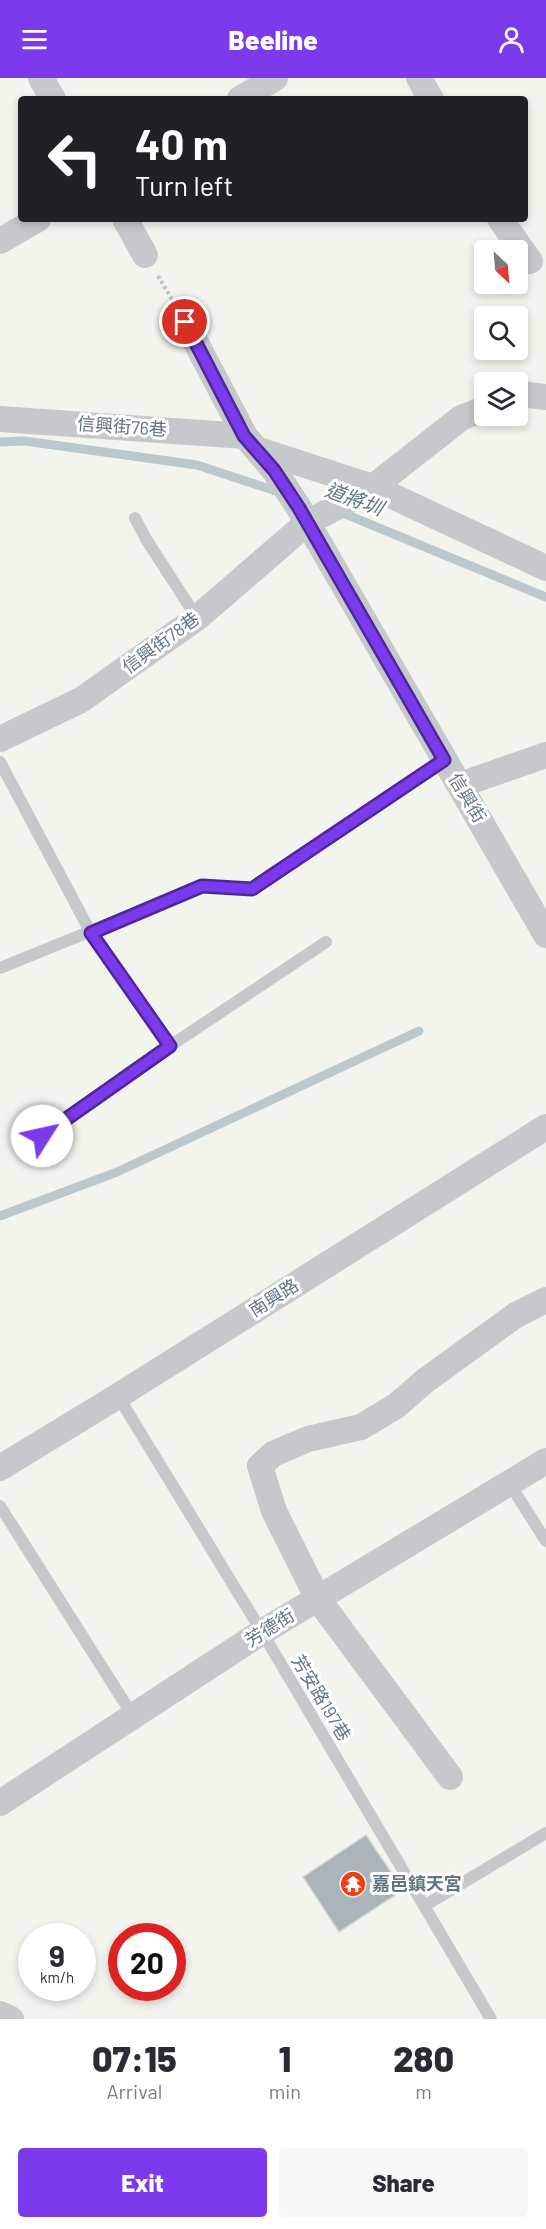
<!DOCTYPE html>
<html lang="en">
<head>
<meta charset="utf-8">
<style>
  :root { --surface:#fff; --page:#f7f7f7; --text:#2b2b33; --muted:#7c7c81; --accent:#7c3aed }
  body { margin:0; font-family:Barlow,"Noto Sans TC",sans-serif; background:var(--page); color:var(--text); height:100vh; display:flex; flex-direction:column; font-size:22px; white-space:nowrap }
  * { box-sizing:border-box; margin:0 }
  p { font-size:20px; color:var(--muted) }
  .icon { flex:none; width:33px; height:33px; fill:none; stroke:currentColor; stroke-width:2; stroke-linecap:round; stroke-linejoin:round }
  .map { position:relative; height:1941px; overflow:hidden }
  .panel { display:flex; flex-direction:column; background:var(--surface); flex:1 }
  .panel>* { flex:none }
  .hud { position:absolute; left:18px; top:18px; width:510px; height:126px; border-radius:6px; box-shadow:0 3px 9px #0003; background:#202124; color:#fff; overflow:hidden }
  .needle { width:39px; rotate:154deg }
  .buttons { position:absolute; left:474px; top:162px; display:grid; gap:12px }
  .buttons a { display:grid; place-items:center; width:54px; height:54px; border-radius:6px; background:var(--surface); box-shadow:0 3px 9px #0003; font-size:30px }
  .speed { position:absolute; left:18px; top:1845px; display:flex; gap:12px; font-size:30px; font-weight:700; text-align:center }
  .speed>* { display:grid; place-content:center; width:78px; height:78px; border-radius:50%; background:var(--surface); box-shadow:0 3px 9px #0003; line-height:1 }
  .speed small { font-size:15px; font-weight:400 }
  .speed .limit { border:9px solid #d22; background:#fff; color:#111 }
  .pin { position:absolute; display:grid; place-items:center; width:51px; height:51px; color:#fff; margin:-26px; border:3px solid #fff; border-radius:50%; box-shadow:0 2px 6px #0007 }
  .me { position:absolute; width:66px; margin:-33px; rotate:55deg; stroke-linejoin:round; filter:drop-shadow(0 0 4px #0008) }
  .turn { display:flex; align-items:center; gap:21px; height:126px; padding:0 18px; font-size:27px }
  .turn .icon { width:78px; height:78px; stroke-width:2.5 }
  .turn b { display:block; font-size:42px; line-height:51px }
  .eta { display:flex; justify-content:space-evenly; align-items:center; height:102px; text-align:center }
  .eta b { font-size:36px; font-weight:800; line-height:42px }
  .cta { display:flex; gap:12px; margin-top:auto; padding:12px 18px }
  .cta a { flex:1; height:69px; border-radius:6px; background:var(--accent); color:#fff; font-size:24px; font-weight:800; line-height:69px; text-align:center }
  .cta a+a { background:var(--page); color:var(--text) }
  header { display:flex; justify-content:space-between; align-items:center; height:78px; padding:0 18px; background:var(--accent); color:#fff; font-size:27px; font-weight:800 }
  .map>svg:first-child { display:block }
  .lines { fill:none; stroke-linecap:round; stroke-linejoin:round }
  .stream { stroke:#bbc9cd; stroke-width:9 }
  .building { fill:#abb4b8; stroke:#d5d5d2; stroke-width:1.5 }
  .path { stroke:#bcbfc1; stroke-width:4; stroke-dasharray:3 3; stroke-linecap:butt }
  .service { stroke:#c6c9cc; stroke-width:12 }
  .minor { stroke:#c6c9cc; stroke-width:26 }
  .route-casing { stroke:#51269a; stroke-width:15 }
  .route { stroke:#7c3aed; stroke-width:10 }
  .labels { text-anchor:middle; stroke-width:6; stroke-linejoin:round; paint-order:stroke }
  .street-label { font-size:18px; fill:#607583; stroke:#fff }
  .poi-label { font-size:18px; font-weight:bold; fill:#607583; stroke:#fff; text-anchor:start }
  .water-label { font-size:20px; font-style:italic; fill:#5c7881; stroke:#fff }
</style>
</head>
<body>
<header><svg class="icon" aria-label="menu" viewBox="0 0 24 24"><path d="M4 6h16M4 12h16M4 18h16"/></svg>Beeline<svg class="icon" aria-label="person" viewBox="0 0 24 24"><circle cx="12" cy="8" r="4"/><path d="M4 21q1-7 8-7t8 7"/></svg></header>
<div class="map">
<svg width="546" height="1941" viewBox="0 0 546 1941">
  <rect width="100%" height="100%" fill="#f4f4ef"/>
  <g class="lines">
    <!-- stream -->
    <path class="stream" d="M0,364L25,363L197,387L282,415
      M338,433L546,519
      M0,1138L117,1094L419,953"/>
  </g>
  <!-- building -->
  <path class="building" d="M366,1757L403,1812L339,1854L303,1799Z"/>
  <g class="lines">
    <!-- path -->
    <path class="path" d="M158,198L173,223"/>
    <!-- service -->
    <path class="service" d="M135,440L146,461L197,540
      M0,684L91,855L170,968
      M0,890L202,808L253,811L444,682
      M23,1071L170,968L326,864
      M118,1318L262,1554L491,1941
      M509,1405L546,1463
      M0,1428L133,1638
      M424,1828L546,1755"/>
    <!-- minor -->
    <path class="minor" d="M41,0L53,21
      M419,0L431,21
      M240,21L275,0
      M125,141L145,177
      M500,141L530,183
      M0,163L38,141
      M185,244L245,358L274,392L299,430L546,857
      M518,318L521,316L546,319
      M0,341L245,358
      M256,371L373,409L546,490
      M0,661L81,622L197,540L307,445L373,409L461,340L484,331
      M460,707L546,677
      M0,1390L118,1318L546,1049
      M450,1699L318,1521L274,1433L260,1388L273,1376L308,1361L361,1349L396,1328L426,1302L516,1237L546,1222
      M0,1725L262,1554L546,1383
      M0,1936L11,1941"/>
  </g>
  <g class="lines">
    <!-- route casing -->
    <g class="route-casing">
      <path id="route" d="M42,1058L170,968L91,855L202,808L252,811L444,682L299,430L274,392L244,358L185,244"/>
    </g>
    <!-- route -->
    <use href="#route" class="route"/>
  </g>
  <!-- icons -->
  <defs>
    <g id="temple-disc" transform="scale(1.35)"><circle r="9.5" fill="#f04013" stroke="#fff"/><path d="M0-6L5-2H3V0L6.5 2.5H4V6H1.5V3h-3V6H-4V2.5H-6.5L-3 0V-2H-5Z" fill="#fff"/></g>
  </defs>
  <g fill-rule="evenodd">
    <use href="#temple-disc" x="353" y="1806"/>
  </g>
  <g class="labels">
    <!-- street labels -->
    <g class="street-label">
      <text transform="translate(122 349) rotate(4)" y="6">信興街76巷</text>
      <text transform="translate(161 565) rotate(-36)" y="6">信興街78巷</text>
      <text transform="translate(467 720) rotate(59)" y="6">信興街</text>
      <text transform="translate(274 1220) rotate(-32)" y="6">南興路</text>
      <text transform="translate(270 1550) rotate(-32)" y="6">芳德街</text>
      <text transform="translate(321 1620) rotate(59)" y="6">芳安路197巷</text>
    </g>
    <!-- poi labels -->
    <g class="poi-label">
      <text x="372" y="1812">嘉邑鎮天宮</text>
    </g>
    <!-- water labels -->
    <g class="water-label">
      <text transform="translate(354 421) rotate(20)" y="7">道將圳</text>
    </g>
  </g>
</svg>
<div class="buttons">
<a><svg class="needle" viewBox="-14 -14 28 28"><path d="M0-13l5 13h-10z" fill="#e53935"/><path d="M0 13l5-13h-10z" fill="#7c7c81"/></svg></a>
<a><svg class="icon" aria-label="search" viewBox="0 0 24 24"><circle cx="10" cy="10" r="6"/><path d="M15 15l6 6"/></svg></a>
<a><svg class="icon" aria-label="layers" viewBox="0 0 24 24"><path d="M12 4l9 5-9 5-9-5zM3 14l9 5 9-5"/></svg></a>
</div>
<div class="speed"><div>9<small>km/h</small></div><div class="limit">20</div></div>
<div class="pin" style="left:185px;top:244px;background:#d93025"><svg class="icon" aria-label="arrive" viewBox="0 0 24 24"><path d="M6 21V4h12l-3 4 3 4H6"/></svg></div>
<svg class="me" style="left:42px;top:1058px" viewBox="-20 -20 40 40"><circle r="19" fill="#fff"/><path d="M0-13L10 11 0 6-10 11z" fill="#7c3aed"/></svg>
<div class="hud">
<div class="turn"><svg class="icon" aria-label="left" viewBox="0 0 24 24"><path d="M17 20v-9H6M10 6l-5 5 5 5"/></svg><div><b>40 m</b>Turn left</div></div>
</div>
</div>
<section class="panel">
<div class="eta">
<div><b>07:15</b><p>Arrival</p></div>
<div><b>1</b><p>min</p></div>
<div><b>280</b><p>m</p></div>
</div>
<div class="cta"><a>Exit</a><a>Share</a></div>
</section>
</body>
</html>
